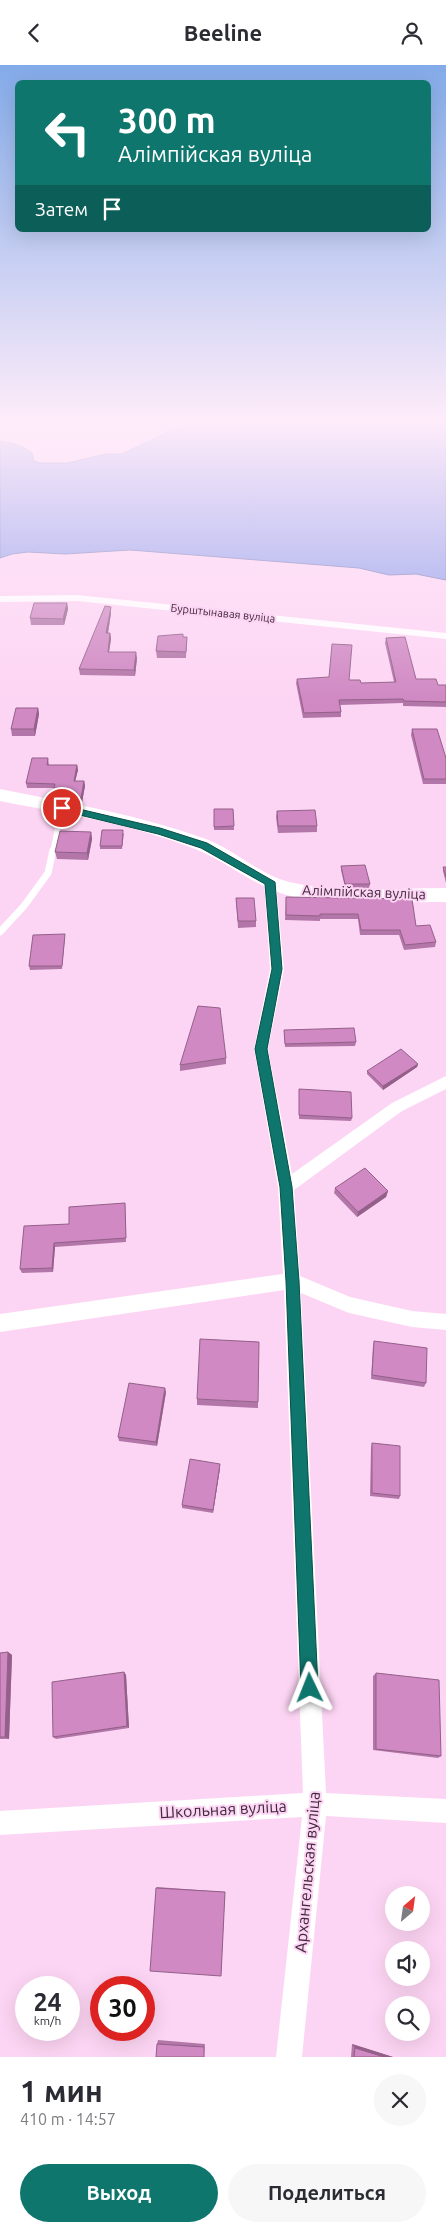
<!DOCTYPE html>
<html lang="ru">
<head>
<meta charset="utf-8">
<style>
  :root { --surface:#fff; --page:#f7f7f7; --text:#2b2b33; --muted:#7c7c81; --accent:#0f766e }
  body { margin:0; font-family:Ubuntu,sans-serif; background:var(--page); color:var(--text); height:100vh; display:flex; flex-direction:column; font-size:19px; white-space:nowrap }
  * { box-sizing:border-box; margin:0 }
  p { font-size:16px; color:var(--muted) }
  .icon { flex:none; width:28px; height:28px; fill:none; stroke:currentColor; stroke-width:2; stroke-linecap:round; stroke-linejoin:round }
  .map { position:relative; height:1992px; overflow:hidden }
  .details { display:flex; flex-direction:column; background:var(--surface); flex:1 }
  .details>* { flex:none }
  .guide { position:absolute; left:15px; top:15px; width:416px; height:152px; border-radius:8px; box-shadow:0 5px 20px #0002; background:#0f766e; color:#fff; overflow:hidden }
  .needle { width:32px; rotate:29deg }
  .buttons { position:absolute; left:385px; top:1821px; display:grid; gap:10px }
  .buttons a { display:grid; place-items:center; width:45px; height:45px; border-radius:50%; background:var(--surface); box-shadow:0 5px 20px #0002; font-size:25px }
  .speed { position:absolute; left:15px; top:1911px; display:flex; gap:10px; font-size:25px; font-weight:700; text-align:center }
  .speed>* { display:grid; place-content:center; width:65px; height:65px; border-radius:50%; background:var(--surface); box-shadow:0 5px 20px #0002; line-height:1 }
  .speed small { font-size:12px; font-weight:400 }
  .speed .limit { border:8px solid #d22; background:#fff; color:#111 }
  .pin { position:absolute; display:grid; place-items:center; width:42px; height:42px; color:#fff; margin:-21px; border:2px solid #fff; border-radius:50%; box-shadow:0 1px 5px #0007 }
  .me { position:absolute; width:55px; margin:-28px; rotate:358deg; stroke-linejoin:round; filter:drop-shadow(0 0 4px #0008) }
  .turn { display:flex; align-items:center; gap:18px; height:105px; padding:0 20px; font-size:22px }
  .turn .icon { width:65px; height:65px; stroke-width:2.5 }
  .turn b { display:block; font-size:35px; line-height:42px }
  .then { display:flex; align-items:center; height:48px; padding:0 20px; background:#0003; gap:10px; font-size:19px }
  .round { display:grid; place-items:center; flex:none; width:52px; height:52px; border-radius:26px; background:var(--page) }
  .summary { display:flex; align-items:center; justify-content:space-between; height:85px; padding:0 20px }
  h1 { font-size:30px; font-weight:700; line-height:38px }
  .cta { display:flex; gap:10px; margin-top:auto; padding:10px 20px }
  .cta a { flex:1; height:58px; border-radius:30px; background:var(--accent); color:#fff; font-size:20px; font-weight:700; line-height:58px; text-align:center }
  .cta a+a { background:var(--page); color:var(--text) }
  header { display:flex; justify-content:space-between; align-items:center; height:65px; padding:0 20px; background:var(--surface); font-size:22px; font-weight:700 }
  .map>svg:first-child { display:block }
  .water { fill:#8d9eeb; stroke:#767bb6 }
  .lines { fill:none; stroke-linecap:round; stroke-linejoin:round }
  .lane-far1 { stroke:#fff; stroke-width:5.5 }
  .lane { stroke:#fff; stroke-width:7 }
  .street { fill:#fff; fill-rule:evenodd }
  .secondary { fill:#fff; fill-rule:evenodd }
  .wall { fill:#b376a8 }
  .shaded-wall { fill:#926088 }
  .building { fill:#d089c3; stroke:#926088 }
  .route { fill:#0f766e; stroke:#0a4d48 }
  .labels { text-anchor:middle; stroke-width:4; stroke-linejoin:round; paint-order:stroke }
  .far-street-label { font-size:11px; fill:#41283c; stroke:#fdd5f4 }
  .street-label { font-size:14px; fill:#41283c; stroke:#fdd5f4 }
  .near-street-label { font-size:16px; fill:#41283c; stroke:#fdd5f4 }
</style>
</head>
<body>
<header><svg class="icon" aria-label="back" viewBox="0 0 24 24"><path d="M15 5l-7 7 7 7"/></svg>Beeline<svg class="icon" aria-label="person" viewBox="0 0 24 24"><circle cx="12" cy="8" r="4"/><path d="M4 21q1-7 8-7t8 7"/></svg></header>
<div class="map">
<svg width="446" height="1992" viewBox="0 0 446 1992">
  <rect width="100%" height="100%" fill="#fdd5f4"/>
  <!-- water -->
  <path class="water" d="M189,357H446V515L416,509L389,510L359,503L130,485L65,489L28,487L12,489L0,493V376C12,378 23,380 32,388L34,396L40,398H68L106,389H122Z"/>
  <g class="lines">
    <!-- lane-far1 -->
    <path class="lane-far1" d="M53,786L62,743"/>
    <!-- lane -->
    <path class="lane" d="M0,867L24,841L48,808L53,785"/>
    <!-- street -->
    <path class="street" d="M77,530L446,568V574L77,536L0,537V531Z
      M270,813L276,817L284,904L268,984L292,1109L392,1038L446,1011V1024L402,1046L294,1125L300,1211L350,1232L412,1246L446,1249V1265L412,1262L349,1248L301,1228L326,1728L446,1734V1758L326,1751L302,1992H276L302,1752L0,1770V1746L303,1728L284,1225L0,1267V1249L283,1209L278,1122L254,984L270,904L264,817Z"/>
    <!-- secondary -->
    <path class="secondary" d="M0,724C70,738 139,750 206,774C237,786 262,812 294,818C344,829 396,823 446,823V837C396,836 343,842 294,832C257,824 230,798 195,784C133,759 65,749 0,736Z"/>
  </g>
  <!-- wall -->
  <path class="wall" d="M67,538L68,544L64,560H31L30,553Z
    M111,548L108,568H110L111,574L109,587L137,593L135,611L80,610L79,604Z
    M183,572H187L186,593H157L156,586Z
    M386,573L416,614L438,620H446V642L403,641V638L340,640L341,647V652L303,653L296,618L297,614L349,615L361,618L394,617L385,578Z
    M38,643L39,649L35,671H12L11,664Z
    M412,664L446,693V719H423L411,670Z
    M48,693L49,700H77L78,705L75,716H84L85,721L82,737L53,733V728L54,723H27L26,718Z
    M214,744H233L234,765H214Z
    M277,746L317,761V767L278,768L276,752Z
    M91,767L92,774L88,795L57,794L55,787Z
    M124,768L122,784H100V781Z
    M341,801L370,819L369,823L345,822L341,805Z
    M443,802H446V818L443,806Z
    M286,832L416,861L436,877L435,882L404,885L399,870H360L358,854H320V856L285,855Z
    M236,833L256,856V862L238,863Z
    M65,872L62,904L30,905L29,901Z
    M284,965L356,977L355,981L285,982Z
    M226,993V999L180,1006V1000Z
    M418,999L417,1002L383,1025L367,1009V1006Z
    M299,1024L352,1053L351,1056L299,1054Z
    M335,1123L388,1126L386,1132L357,1152L334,1128Z
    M125,1138L126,1177L55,1182L53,1207L22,1208L20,1204L69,1159Z
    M374,1276L426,1318L424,1322L371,1314L373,1281Z
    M166,1327L157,1381L119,1376L118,1372Z
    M197,1334L258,1337V1343L197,1340Z
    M372,1378L400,1431L399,1434L370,1431L371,1383Z
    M220,1403L213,1448L182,1443V1440Z
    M8,1587L12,1590L9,1674H0V1588Z
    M124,1607L126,1610L129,1663L56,1674L53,1672Z
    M376,1608L441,1691L438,1693L373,1685V1611Z
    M157,1822L225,1827L221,1911L156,1823Z
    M158,1975L205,1979L204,1992L157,1979Z
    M352,1979L393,1992H351Z"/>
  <!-- shaded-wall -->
  <path class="shaded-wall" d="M67,538L68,544L64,560L63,554Z
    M111,542V548L107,574L106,568Z
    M110,568L111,574L108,593V587Z
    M136,587L137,593L135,611L134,605Z
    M38,643L39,649L35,671L34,664Z
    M77,700L78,705L74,721V716Z
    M84,716L85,721L82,737L81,733Z
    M91,767L92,774L88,795L87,788Z
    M418,999L417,1002L383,1025V1021Z
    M388,1126L386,1132L357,1152L358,1147Z
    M54,1178L55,1182L53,1207L52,1203Z
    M165,1323L166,1327L157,1381L156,1377Z
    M220,1399V1403L213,1448V1445Z
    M8,1587L12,1590L9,1674L5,1672Z
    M124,1607L126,1610L129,1663L127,1661Z
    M352,1979L393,1992H384L355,1983Z"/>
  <!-- building -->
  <path class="building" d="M34,538H67L63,554L30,553Z
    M105,541L111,542L106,568H110L108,587H136L134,605L79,604Z
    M183,569V572H187L186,587L156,586L158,571Z
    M405,572L416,614H436L438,620H446V637L404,636L403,634L339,635L341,647L304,648L297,614L329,612L332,579L352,580L349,615H360L361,618L396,617L386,573Z
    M16,643H38L34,664H11Z
    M412,664H437L446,693V714H424Z
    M32,693H48L47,700H77L74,716H84L81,733L53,728L55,719L26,718Z
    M214,744H233L234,761L214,762Z
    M315,745L317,761H278L277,746Z
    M102,765H123L122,781H100Z
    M60,766L91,767L87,788L55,787Z
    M365,800L370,819H345L341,801Z
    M443,802H446V812Z
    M286,832L412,834L416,861L430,860L436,877L405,880L400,865H361L358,849H320V851L286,850Z
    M236,833H254L256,856H238Z
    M65,869L62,901H29L33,870Z
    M198,941L220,943L226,993L180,1000Z
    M354,963L356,977L285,979L284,965Z
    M401,984L418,999L383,1021L367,1006Z
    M299,1024L351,1027L352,1053L299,1050Z
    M365,1103L388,1126L358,1147L335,1123Z
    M125,1138L126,1173L54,1178L52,1203L20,1204L24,1161L69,1159V1142Z
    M200,1274L259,1277L258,1337L197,1334Z
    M374,1276L427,1283L426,1318L372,1310Z
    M129,1318L165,1323L156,1377L118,1372Z
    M372,1378L400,1381V1431L372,1428Z
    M190,1394L220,1399L213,1445L182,1440Z
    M8,1587L5,1672H0V1588Z
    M124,1607L127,1661L53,1672L52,1617Z
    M376,1608L439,1615L441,1691L376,1684Z
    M156,1823L225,1827L221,1911L150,1906Z
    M157,1979L204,1982V1992H156Z
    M355,1983L384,1992H354Z"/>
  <!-- sky -->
  <linearGradient id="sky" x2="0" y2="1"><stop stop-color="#83abe9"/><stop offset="0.56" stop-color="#feecfa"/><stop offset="1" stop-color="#feecfa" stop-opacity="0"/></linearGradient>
  <rect width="446" height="635" fill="url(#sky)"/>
  <!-- route -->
  <path class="route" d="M62,740L160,763L207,778L275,817L282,904L267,984L292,1122L299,1216L318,1623L316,1629L310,1631L304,1629L301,1623L286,1216L280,1122L255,984L272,904L265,819L201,783L158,769L59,745V741Z"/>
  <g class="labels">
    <!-- far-street labels -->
    <g class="far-street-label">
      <text transform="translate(223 548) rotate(6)" y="4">Бурштынавая вуліца</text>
    </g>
    <!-- street labels -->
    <g class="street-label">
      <text transform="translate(364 827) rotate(2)" y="5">Алімпійская вуліца</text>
    </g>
    <!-- near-street labels -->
    <g class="near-street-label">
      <text transform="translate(223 1744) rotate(-3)" y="6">Школьная вуліца</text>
      <text transform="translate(307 1807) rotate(-85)" y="6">Архангельская вуліца</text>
    </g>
  </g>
</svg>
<div class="buttons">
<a><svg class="needle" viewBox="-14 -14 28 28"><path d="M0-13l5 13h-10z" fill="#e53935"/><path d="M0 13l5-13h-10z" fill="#7c7c81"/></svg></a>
<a><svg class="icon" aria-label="sound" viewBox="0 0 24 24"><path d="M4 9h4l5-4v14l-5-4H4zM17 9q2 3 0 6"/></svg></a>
<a><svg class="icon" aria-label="search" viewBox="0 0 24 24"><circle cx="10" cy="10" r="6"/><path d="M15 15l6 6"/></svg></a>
</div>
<div class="speed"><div>24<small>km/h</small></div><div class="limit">30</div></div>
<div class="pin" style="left:62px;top:743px;background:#d93025"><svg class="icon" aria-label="arrive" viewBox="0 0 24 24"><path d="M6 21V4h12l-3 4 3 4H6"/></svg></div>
<svg class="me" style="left:310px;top:1623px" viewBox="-20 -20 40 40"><path d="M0-17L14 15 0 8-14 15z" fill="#0f766e" stroke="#fff" stroke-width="4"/></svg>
<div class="guide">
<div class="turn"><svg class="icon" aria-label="left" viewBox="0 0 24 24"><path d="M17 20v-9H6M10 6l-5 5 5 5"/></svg><div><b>300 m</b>Алімпійская вуліца</div></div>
<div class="then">Затем<svg class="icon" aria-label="arrive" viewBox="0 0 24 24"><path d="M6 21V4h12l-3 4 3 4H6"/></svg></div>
</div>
</div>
<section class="details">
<div class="summary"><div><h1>1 мин</h1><p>410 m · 14:57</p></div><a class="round"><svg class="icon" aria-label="close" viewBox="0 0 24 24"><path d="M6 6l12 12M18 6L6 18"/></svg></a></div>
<div class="cta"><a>Выход</a><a>Поделиться</a></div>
</section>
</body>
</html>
